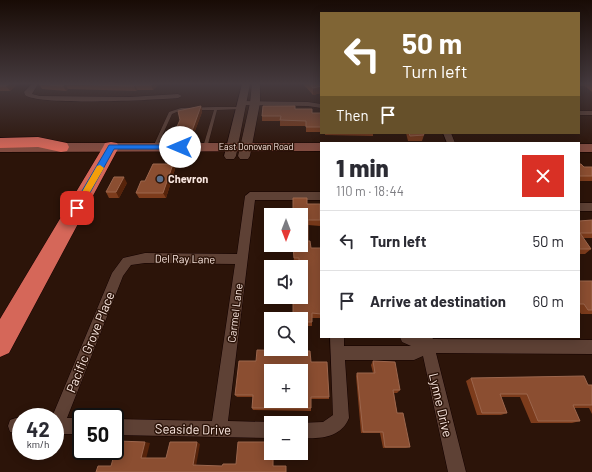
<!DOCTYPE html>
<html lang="en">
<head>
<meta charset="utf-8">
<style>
  :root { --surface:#fff; --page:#f2f2f3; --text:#2b2b33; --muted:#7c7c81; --line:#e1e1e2 }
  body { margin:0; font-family:Barlow,sans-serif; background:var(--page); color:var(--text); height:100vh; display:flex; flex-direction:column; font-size:15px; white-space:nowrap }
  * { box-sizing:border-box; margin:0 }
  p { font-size:13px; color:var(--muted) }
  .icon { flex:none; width:22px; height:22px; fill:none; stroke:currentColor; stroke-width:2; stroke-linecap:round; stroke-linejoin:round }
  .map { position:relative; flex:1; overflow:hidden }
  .details { position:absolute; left:320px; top:142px; width:260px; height:196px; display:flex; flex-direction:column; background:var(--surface); border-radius:0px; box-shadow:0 2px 10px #0003 }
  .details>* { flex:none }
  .guide { position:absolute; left:320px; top:12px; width:260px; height:122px; border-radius:0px; box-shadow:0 2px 10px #0003; background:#806535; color:#fff; overflow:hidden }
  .needle { width:26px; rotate:180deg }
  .fabs { position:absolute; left:264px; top:208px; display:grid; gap:8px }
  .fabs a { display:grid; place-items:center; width:44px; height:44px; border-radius:0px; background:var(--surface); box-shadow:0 2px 10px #0003; font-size:20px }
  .speed { position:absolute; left:12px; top:408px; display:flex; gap:8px; font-size:20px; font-weight:700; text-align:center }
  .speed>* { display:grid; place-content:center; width:52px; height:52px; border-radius:50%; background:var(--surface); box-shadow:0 2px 10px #0003; line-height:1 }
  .speed small { font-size:10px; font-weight:400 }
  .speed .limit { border:2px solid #111; border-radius:6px; background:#fff; color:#111 }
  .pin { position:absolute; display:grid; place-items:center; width:34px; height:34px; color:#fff; margin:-17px; border-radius:8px; box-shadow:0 2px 6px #0006 }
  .me { position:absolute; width:44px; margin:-22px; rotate:270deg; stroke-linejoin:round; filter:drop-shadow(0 0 3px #0008) }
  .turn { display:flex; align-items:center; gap:14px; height:84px; padding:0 16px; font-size:18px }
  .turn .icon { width:52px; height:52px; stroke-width:2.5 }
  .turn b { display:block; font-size:28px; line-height:34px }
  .then { display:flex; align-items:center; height:38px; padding:0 16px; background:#0003; gap:8px; font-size:15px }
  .round { display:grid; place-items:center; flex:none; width:42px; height:42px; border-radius:0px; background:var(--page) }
  .head { display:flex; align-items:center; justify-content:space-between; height:68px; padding:0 16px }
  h1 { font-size:24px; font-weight:800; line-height:30px }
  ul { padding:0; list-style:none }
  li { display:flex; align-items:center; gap:12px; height:60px; padding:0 16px; border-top:1px solid var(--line) }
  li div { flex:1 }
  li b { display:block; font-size:15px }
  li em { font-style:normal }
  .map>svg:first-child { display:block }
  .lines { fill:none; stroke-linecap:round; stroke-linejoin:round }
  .service-casing { stroke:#130100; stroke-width:0.5 }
  .minor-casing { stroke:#130100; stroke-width:1 }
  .tertiary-casing { stroke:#130100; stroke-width:1 }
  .secondary-casing { stroke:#130100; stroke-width:1 }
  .motorway-casing { stroke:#130100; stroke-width:1 }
  .service { fill:#5e4135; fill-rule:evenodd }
  .minor { fill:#5e4135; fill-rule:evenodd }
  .tertiary { fill:#5e4135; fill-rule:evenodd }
  .secondary { fill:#824c40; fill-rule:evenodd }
  .motorway { fill:#d56759; fill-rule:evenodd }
  .wall { fill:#7d3c1c }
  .shaded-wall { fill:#57240b }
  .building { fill:#8b4e31; stroke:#9c664d; fill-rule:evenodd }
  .route { fill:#1a73e8; stroke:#114b97 }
  .slow { fill:#f59e0b }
  .service-dot { fill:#5c6f8a; stroke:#2c1409; stroke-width:1.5 }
  .labels { text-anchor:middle; stroke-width:3; stroke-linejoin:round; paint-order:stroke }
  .far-street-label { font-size:9px; fill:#fbe8e1; stroke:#2c1409 }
  .poi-label { font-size:11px; font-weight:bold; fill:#fbe8e1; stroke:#2c1409; text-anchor:start }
  .street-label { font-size:11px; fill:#fbe8e1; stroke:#2c1409 }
  .near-street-label { font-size:13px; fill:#fbe8e1; stroke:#2c1409 }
</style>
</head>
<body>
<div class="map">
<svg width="592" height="472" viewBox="0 0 592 472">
  <rect width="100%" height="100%" fill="#2c1409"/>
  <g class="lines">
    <!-- service casing -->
    <g class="service-casing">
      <path id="service" d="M215,107H241L243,108L241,109L217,110L207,148H203V147L214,110H181L172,114L157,147L155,148L153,147L169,112L181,108Z"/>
    </g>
    <!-- minor casing -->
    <g class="minor-casing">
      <path id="minor" d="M32,84H38L32,94L40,96L130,97L178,94L182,96L178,98C154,100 39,106 25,95L24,92Z
        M239,101L308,102L321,104V108L308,106L242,105H239Z
        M579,111H592V115H579Z
        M443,133H451L455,143H447Z
        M250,192H321V200H255L228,421L271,422L274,423H271V438L115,435V419L212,421L235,264L145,263L131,265L123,276L67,418H81V434H55V417H52L112,273L123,258L145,253L237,254L245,196Z
        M579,203H592V211H579Z
        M330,337H344V346H411L402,342L400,337H432L433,339L592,340V354L436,353L466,472H448L423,356L414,360H345L349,418C341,438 320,439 301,438V423H298L323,422L333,415Z
        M16,418H21V434L10,432L8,426L10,420Z"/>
    </g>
    <!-- tertiary casing -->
    <g class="tertiary-casing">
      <path id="tertiary" d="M242,84H250L236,156L234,159H226L224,156Z
        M252,84H260V103L250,156L248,159H240L238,156L250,103Z"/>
    </g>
    <!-- secondary casing -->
    <g class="secondary-casing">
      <path id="secondary" d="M61,143H321V151L0,152V144Z
        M579,144H592V152H579Z"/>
    </g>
    <!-- motorway casing -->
    <g class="motorway-casing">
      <path id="motorway" d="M38,137L67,143L69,147L67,151L61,152L38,147L0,148V138Z
        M111,142L117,143L119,147L9,353L0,357V319L103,147L105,143Z"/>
    </g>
    <!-- service -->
    <use href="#service" class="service"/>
    <!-- minor -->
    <use href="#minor" class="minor"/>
    <!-- tertiary -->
    <use href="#tertiary" class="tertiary"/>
    <!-- secondary -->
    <use href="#secondary" class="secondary"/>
    <!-- motorway -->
    <use href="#motorway" class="motorway"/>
  </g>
  <!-- wall -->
  <path class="wall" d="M0,84H18L10,91H0Z
    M39,84H159L153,90H137L136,91L68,89L66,91L42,89Z
    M303,84H321V93L313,95Z
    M579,84H592V92L585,86H579Z
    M201,106L202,112L193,136H177L175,131L180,120Z
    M295,109L312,113H321V132H306V126H280V121H262V116Z
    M325,133H373V136L325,135Z
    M406,133H423L424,135L422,141H408Z
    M489,133H528L527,134H490Z
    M173,164L175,169L166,198H139L136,193L145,181Z
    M579,164L584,167H592V181H579Z
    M127,183L119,198H109L106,192Z
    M307,204L320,220V226L308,225V241L311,248H321V318H312V326H301L299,263H294L293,245Z
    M592,220V238H583L591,249L585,254H579V221Z
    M579,281H592V314H581L579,311Z
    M373,361L400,390L397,393H394L397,413L410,447L406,448H383L380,433H361L356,376L357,373H373L371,365Z
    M311,362L329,397V399H311V411L253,410L252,408L253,397H237L235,395Z
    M471,378L592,385V414L589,408H574L580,421L572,423H531L520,397H501L507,413L501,415H477L466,381Z"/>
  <!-- shaded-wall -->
  <path class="shaded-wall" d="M9,84H18L10,91L6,86Z
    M65,84L68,89L66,91L63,86Z
    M153,84H159L153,90L151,85Z
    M135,85L137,90L136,91L134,86Z
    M321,86V93L313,95V88Z
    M201,106L202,112L193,136L192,131Z
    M173,164L175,169L166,198L163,193Z
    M124,177L127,183L119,198L116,192Z
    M145,442L150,443L146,459L141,458Z
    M197,442L200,444L196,466L193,465Z
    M273,453H274L273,467Z"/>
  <!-- building -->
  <path class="building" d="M0,84H9L6,86H0Z
    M39,84H153L151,85H135L134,86L65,84L63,86Z
    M310,84H321V86L313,88Z
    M201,106L192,131H175L180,120L178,111Z
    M263,106H295V109H312V113H321V127H306V121L280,120L281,116H262Z
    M409,133H423L424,135L410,136Z
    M153,164H173L163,193H136L141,181H145Z
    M579,164H581L584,167H592V176H579Z
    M114,177H124L116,192H106Z
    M293,198H307V204H320V220H308V241H310L311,248H321V314L312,313V322H301V319H293V300H300V297H301V267H299V258H294L293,245H301V215H293Z
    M592,220V233H580L591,249H579V221Z
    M579,281H592V310H588L584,304H579Z
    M257,350L310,351L311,362H327L329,397H311V408H252L253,395H235L239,361H256ZM271,371H301V401H271Z
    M373,361L395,362L400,390H393L397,413H403L410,447H385L383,432H363L357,373H375Z
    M584,376L588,385H592V405H573L580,421H538L527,394H500L507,413H482L471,378Z
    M118,441L145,442L141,458H166L170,442H197L193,465L222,466L223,464H236L238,442H271V453H273V466H286V472H96L98,466H111Z"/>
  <!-- sky -->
  <linearGradient id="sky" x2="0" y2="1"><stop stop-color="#180b05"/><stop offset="0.56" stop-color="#453a3e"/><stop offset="1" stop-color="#453a3e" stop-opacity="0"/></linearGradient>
  <rect width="592" height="150" fill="url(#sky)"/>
  <!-- route -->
  <path class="route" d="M109,145H180L183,147L180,149H114L80,211H74L72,208Z"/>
  <!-- slow -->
  <path class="slow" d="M100,165L104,168L90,192L89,194H83L82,192L97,166Z"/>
  <!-- markers -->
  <circle class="service-dot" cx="160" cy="179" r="4"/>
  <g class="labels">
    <!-- far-street labels -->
    <g class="far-street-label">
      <text x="256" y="150">East Donovan Road</text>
    </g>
    <!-- poi labels -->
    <g class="poi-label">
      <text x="168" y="183">Chevron</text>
    </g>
    <!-- street labels -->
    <g class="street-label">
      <text transform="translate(185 259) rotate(1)" y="4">Del Ray Lane</text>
      <text transform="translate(235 313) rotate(-83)" y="4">Carmel Lane</text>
    </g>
    <!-- near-street labels -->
    <g class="near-street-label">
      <text transform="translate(90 342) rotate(-68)" y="5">Pacific Grove Place</text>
      <text transform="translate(441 405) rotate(77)" y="5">Lynne Drive</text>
      <text transform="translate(193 429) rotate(1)" y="5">Seaside Drive</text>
    </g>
  </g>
</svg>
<div class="fabs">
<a><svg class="needle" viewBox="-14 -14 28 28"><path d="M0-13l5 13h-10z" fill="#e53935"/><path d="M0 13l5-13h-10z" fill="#7c7c81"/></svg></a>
<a><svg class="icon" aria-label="sound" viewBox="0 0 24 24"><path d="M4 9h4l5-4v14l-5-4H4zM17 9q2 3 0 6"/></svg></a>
<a><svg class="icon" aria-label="search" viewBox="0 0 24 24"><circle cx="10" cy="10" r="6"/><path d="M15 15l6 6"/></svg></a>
<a>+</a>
<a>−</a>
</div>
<div class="speed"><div>42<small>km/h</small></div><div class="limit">50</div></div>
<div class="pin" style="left:77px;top:208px;background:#d93025"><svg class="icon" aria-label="arrive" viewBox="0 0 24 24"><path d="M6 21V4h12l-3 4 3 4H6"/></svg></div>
<svg class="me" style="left:180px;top:147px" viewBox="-20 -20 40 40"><circle r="19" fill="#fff"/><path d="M0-13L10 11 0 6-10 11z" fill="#1a73e8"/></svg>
<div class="guide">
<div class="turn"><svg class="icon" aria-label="left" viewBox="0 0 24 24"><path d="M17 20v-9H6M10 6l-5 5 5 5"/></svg><div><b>50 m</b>Turn left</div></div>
<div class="then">Then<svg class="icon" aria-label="arrive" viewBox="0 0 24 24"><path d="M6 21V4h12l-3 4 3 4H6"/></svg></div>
</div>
<section class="details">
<div class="head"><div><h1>1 min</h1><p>110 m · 18:44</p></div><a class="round" style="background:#d93025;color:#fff"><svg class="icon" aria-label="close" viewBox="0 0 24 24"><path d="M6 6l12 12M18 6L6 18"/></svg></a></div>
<ul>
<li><svg class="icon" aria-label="left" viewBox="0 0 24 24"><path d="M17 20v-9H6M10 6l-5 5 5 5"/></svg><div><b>Turn left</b></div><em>50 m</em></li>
<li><svg class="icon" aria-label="arrive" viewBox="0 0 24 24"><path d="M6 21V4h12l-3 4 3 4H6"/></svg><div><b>Arrive at destination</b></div><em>60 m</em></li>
</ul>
</section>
</div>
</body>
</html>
